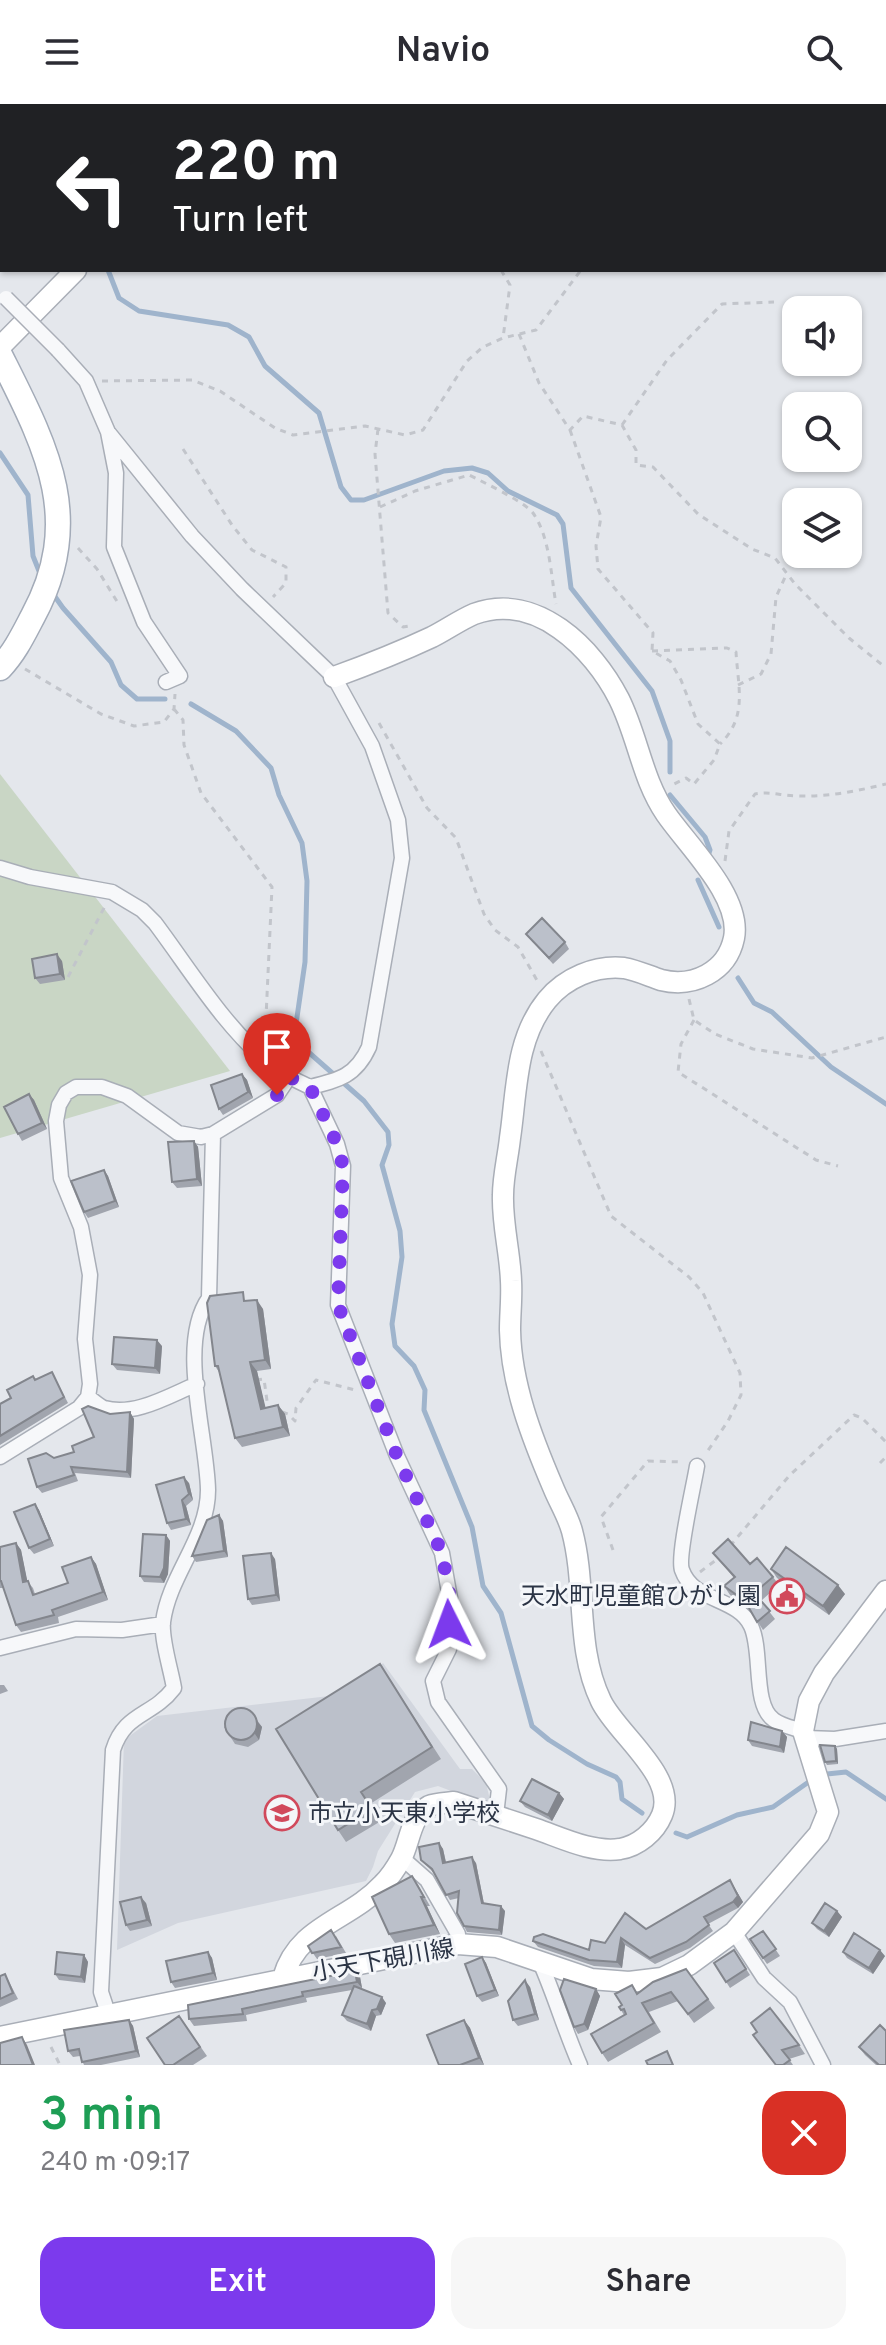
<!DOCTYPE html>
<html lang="en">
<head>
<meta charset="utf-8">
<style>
  :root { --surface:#fff; --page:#f7f7f7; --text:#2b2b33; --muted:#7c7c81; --accent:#7c3aed }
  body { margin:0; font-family:Overpass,"Noto Sans JP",sans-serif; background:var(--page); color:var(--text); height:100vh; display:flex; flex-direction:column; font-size:30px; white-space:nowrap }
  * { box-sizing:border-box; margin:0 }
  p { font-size:26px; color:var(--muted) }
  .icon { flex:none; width:44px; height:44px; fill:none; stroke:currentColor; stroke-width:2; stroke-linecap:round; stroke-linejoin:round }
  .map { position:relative; height:1961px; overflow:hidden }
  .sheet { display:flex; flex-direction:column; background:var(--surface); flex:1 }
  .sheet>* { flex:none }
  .banner { position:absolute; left:0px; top:0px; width:886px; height:168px; box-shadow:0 2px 6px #0004; background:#202124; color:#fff; overflow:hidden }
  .buttons { position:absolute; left:782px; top:192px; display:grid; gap:16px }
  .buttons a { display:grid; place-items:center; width:80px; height:80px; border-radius:16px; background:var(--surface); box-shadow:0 2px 6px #0004; font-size:40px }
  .pin { position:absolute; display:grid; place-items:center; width:68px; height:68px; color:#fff; margin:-82px -34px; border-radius:50% 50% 50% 0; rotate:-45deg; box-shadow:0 0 8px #0007 }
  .pin .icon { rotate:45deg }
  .me { position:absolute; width:88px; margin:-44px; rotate:357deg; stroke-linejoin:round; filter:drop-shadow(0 0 6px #0008) }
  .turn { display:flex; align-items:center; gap:28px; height:168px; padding:0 40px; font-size:36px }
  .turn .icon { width:104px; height:104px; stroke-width:2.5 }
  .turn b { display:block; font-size:56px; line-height:68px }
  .round { display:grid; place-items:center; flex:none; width:84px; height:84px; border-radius:24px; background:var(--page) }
  .head { display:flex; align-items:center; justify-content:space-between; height:136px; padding:0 40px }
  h1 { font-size:48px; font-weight:600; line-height:60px; color:#1e9e55 }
  .primary-button { display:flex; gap:16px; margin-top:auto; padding:16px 40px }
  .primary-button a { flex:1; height:92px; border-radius:24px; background:var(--accent); color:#fff; font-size:32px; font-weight:600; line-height:92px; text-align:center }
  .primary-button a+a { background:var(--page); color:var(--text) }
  header { display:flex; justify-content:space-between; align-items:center; height:104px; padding:0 40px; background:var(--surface); font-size:36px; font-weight:600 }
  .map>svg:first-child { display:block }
  .built { fill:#d2d6de }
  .green { fill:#c9d6c5 }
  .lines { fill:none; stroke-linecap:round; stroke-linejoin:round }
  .stream { stroke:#9fb4cc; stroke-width:5 }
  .street-casing { stroke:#a9aeb7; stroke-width:17 }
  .secondary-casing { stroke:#a9aeb7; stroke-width:23 }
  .primary-casing { stroke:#a3abb8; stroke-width:27 }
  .path { stroke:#c2c5cb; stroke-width:3; stroke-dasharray:6 6; stroke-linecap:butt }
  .street { stroke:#f7f8fa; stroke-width:14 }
  .secondary { stroke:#fff; stroke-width:20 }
  .primary { stroke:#fff; stroke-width:24 }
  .street-bridge-casing { stroke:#a9aeb7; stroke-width:17; stroke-linecap:butt }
  .street-bridge { stroke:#f7f8fa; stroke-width:14 }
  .wall { fill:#a1a5ae }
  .shaded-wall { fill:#83868d }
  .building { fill:#bbc0ca; stroke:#83868d; stroke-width:2 }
  .route { stroke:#7c3aed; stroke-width:14; stroke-dasharray:0 25.2 }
  .labels { text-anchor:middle; stroke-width:6; stroke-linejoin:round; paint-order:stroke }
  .poi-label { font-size:24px; fill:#2b3445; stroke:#f4f6f9; text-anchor:end }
  .street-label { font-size:24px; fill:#2b3445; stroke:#f4f6f9 }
</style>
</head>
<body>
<header><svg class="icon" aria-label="menu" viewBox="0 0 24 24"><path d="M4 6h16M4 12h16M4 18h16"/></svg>Navio<svg class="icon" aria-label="search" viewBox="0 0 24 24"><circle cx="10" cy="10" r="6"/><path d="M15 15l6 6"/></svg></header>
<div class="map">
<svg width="886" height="1961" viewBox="0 0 886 1961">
  <rect width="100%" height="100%" fill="#e4e7ec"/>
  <!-- built -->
  <path class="built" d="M383,1559L460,1665H472L486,1679L490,1696L485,1700L438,1682L415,1688L378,1747L373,1763L366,1777L178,1819L117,1846L124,1636L157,1612L355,1589Z"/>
  <!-- green -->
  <path class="green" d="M0,670L230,967L0,1034Z"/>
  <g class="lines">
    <!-- stream -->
    <path class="stream" d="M60,2V0
      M108,166L119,194L139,207L228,221L249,233L265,262L319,309L341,383L351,396H364L444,367L472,364L488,369L508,387L557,411L563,420L571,484L652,587L670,637V668
      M0,349L28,391L33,452L41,472
      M51,487L63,504L111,558L121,581L137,595H165
      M191,600L236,627L271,664L279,691L302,739L307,777L305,858L295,927L297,938L364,997L388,1028L389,1041L382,1061L400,1127L402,1153L392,1220L395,1242L414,1262L425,1286L424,1306L472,1423L483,1482L501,1509L532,1622L549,1636L587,1660L616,1673L620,1678L622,1695L642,1709
      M670,691L705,733L710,746L708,752
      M698,776L719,823
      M738,874L754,899L772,908L831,963L886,1000
      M827,1670L846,1668L886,1695
      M676,1729L687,1733L737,1711L773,1703L810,1677"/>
    <!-- street casing -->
    <g class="street-casing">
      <path id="street" d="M58,246L86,277L108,328L116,369L114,443L144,518L180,572L166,578
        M0,764L30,773L112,788L142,806L155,819C191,867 225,924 272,962C284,971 297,977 310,983C339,976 356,972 369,943L402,754L398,716L372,642L334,573L242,485L192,432L108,328
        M310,983L337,1040L343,1062L338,1201L397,1352L442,1449L450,1494L449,1545L433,1577L438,1598L499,1685L496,1711
        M88,1293C93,1296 99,1302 104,1304C135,1313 170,1291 197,1280
        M0,1353L79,1304L88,1293L90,1280L85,1235L90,1171L81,1123L61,1074L56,1017L59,1001L66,989L76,983H102L127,992L178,1029L201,1033L213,1030L277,991L289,973
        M697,1362C694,1381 677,1453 682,1466C693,1498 737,1493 751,1522C763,1547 752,1601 774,1616C782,1622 794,1624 803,1627
        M0,1544L76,1525L122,1526L163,1520
        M806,1634L835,1635L886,1627
        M402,1754L427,1776L458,1830V1840
        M734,1828L764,1874L790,1898L823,1961
        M540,1858C555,1892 565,1927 580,1961
        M109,1912L101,1888L113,1646C125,1608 152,1613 174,1584C171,1566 161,1535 163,1518C169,1471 208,1434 208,1386C207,1332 177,1239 209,1194L213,1030"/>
    </g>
    <!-- secondary casing -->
    <g class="secondary-casing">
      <path id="secondary" d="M216,2L217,0
        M0,243L76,166
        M283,1874C298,1821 349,1817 383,1780C390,1773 396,1764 401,1755C410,1739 410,1712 429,1702C436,1699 446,1699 454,1698C481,1707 509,1716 536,1725C562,1734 592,1749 620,1745C638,1742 655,1728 662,1711C678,1673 616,1629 601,1597C575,1543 587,1483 572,1427C568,1412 559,1398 553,1383C532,1334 511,1280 510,1226C510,1210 512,1193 511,1177C510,1148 502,1120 503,1091C503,1072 508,1053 510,1034C517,987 515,935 547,896C565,874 595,861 624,864C636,866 649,872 661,876C693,884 727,868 734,834C742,793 688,742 666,710C642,675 638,633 619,595C593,544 536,487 474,510C460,516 446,526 432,533C400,548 367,561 334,573
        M0,1933L458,1840L497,1843L591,1875L629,1878L662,1874L689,1861L734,1828L819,1730L828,1708L803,1627L809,1597L824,1569L886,1487"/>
    </g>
    <!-- primary casing -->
    <g class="primary-casing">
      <path id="primary" d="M0,251C45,341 86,414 33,512C23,531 15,548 0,564"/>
    </g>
    <!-- path -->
    <path class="path" d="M466,0L467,2
      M555,0L556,2
      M843,0V2
      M587,2L590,0
      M736,2L739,0
      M884,83L886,85
      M501,166L510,181L503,234
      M519,230L539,279L570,326L583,312L622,321L636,346V361L653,363L698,410L752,445L775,454L795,480L849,534L886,564
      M102,277L192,276L220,287L275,324L293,331L365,322L405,331L423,326L467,257L483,243L503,234L536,226L581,166
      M622,321L667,256L722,200L774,198
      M378,325L375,350L388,509L403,523L409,522
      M570,326L601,413L596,442L598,465L653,529L652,547L670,557L681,576L698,620L720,640L714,656L694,680L686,674L672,681
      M183,345L232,421L252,446L286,463V479L273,493
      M380,403L415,387L469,371C483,378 525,398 533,409C550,433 551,472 556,500
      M78,444L97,465L118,499
      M652,547L727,544L736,548C738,583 748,613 720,640
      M25,565L101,610L134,622L164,618L174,605L175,590
      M738,581L761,570L771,550L776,493L787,469
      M174,605L183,616L184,641L201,689L272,783L265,935
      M379,619L427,704L456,734L484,810L495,826L518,843L538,878
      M725,757L729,727L755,690C772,687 781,692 798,692C828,693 857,687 886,680
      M68,873L105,802
      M689,895L694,916L715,930L753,945L812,954L886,933
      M694,916L681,940L678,968L816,1056L838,1062
      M541,947L611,1112L689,1173L703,1189L740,1269L741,1291L728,1317L707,1348
      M256,1276L264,1275L268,1304L271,1305
      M282,1308L288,1310L295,1317L296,1304L316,1276L355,1286
      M880,1359L886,1353
      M730,1442L789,1372L854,1311L862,1314L886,1338
      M613,1446L601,1413L648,1357L683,1358
      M700,1468L720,1453
      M51,1943L60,1961"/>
    <!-- street -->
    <use href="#street" class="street"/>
    <!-- secondary -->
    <use href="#secondary" class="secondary"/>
    <!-- primary -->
    <use href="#primary" class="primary"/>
    <!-- street-bridge casing -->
    <g class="street-bridge-casing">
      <path id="street-bridge" d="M6,194L58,246"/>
    </g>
    <!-- street-bridge -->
    <use href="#street-bridge" class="street-bridge"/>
  </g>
  <!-- wall -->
  <path class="wall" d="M526,830L565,838L569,845L553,860Z
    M62,857L65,876L40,880L35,874Z
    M242,970L247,976L253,994L223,1011L219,1005Z
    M29,990L34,996L47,1025L22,1037L18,1030Z
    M194,1037L198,1043L202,1082L177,1084L172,1078Z
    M104,1066L108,1072L119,1103L88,1114L84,1108Z
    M249,1197L263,1205L271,1265L257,1267L265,1304L278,1301L285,1310L290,1332L242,1343L235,1334L219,1268L215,1262Z
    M162,1242L160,1270L117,1266L112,1260Z
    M52,1268L68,1299L0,1341V1300L11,1294L35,1276Z
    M130,1308L134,1315L131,1374L75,1369L78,1377L42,1389L37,1383L54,1354L74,1348L94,1333L110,1310Z
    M189,1379L193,1396L186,1402L191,1421L171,1426L167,1419Z
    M35,1400L39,1406L54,1442L34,1450L29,1444Z
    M219,1411L223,1417L228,1453L196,1458L192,1452Z
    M166,1431L170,1437L168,1470L164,1479L144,1478L140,1472Z
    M16,1439L21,1446L27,1477L33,1484L35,1490L68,1479L91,1453L96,1460L108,1496L58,1513L59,1519L21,1528L16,1521L4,1484H0V1443Z
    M713,1449L750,1460L773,1473L779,1481L761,1497L775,1515L763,1526L749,1504L730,1491L724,1482L734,1474Z
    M275,1455L280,1497L252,1501L248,1495Z
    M771,1465L845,1490L829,1511L777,1474Z
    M380,1560L441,1655L370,1700L381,1717L346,1738L338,1726Z
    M0,1581H4L8,1587L0,1590Z
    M250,1606L262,1623L259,1636L248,1643L235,1640L224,1623Z
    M782,1627L787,1633L784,1649L752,1642L748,1636Z
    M835,1642L837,1645L838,1660L827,1661L825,1658Z
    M559,1689L564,1695L552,1717L525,1703L520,1697Z
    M439,1739L443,1745L446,1758L476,1759L484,1800L505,1807L502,1831L467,1828L464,1822L459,1794L450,1796L434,1769L421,1756Z
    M418,1781L430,1802H427L440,1830L395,1839L389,1830Z
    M734,1783L743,1798L738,1804L708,1820L713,1827L690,1844L655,1860L625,1841L622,1864L594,1862L538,1843L533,1837L589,1846L646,1825Z
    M146,1799L152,1822L130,1827L126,1821Z
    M837,1807L842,1813L829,1833L817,1825L812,1819Z
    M763,1827L780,1852L767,1860L750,1835Z
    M336,1832L346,1849L317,1855L308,1842Z
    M734,1846L750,1871L730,1884L714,1859Z
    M208,1848L212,1854L217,1876L175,1884L171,1878Z
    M843,1848L885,1852L873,1870L847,1854Z
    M84,1851L88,1858L85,1879L59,1876L55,1870Z
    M482,1853L486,1859L499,1892L482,1898L477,1892Z
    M686,1865L715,1904L694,1919L678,1897L649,1908L661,1928L608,1958L602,1949L624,1911L619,1903L638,1889Z
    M5,1870L18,1895L0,1903V1872Z
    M360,1873L362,1884H359L386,1899L381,1911L376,1912L371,1927L347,1917L342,1911L352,1886L306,1894L307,1898L246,1911L247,1917L194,1922L189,1915Z
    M530,1883L539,1916L518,1922L513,1916Z
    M596,1885L600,1892L588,1926L578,1930L574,1923Z
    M179,1912L207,1952L193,1961H165Z
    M129,1916L133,1922L140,1953L101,1961H84L80,1952L73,1953L68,1947Z
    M464,1916L470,1924L484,1961H439Z
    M753,1931L799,1941L805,1950L789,1955L793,1961H776Z
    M859,1943L886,1961H876L865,1951Z"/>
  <!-- shaded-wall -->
  <path class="shaded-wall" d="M57,850L62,857L65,876L60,870Z
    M242,970L247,976L253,994L248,988Z
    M29,990L34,996L47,1025L42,1019Z
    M194,1037L198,1043L202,1082L197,1075Z
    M104,1066L108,1072L119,1103L115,1097Z
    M257,1196L263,1205L271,1265L265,1256Z
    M157,1236L162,1242L160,1270L155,1264Z
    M250,1258L257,1267L268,1314L261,1305Z
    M278,1301L285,1310L290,1332L283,1323Z
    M130,1308L134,1315L131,1374L127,1368Z
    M184,1373L189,1379L193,1396L189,1390Z
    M182,1396L186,1402L191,1421L186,1415Z
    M35,1400L39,1406L54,1442L50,1435Z
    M219,1411L223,1417L228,1453L224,1447Z
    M166,1431L170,1437L168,1470L164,1479L160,1473Z
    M16,1439L21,1446L29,1485L23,1478Z
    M271,1449L275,1455L280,1497L276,1491Z
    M91,1453L96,1460L108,1496L103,1488Z
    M838,1481L845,1490L829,1511L823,1502Z
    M257,1617L262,1623L259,1636L255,1630Z
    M782,1627L787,1633L784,1649L780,1643Z
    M835,1642L837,1645L838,1660L836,1657Z
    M559,1689L564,1695L552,1717L548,1711Z
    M439,1739L443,1745L447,1764L443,1759Z
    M472,1753L476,1759L485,1805L482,1799Z
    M730,1776L743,1798L738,1804L733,1798Z
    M141,1793L146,1799L152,1822L147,1816Z
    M421,1793L427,1802L440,1830L434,1821Z
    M501,1802L505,1807L502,1831L499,1826Z
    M837,1807L842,1813L829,1833L824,1827Z
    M621,1834L625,1841L622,1864L617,1858Z
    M880,1846L885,1852L873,1870L869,1864Z
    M208,1848L212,1854L217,1876L213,1869Z
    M84,1851L88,1858L85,1879L81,1873Z
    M482,1853L486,1859L499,1892L495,1886Z
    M355,1867L360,1873L362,1884L357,1878Z
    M525,1876L530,1883L539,1916L535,1910Z
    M596,1885L600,1892L588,1926L584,1920Z
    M382,1893L386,1899L381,1911L377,1905Z
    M372,1906L376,1912L371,1927L367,1920Z
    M129,1916L133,1922L140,1953L136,1947Z
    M464,1916L470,1924L484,1961L479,1954Z
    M22,1933L27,1941L35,1961H33Z"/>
  <!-- building -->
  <path class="building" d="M542,814L565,838L549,854L526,830Z
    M57,850L60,870L35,874L32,855Z
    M242,970L248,988L219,1005L211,981Z
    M29,990L42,1019L18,1030L4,1003Z
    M194,1037L197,1075L172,1078L168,1038Z
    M104,1066L115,1097L84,1108L71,1077Z
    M243,1188L244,1197L257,1196L265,1256L250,1258L261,1305L278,1301L283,1323L235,1334L218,1262H215L207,1199L210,1192Z
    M114,1233L157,1236L155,1264L112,1260Z
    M52,1268L64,1293L0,1332V1300L11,1294L7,1286L33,1272L35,1276Z
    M88,1302L110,1310L130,1308L127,1368L71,1363L74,1371L37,1383L28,1355L46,1349L54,1354L74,1348L72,1342L94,1333L82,1305Z
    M184,1373L189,1390L182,1396L186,1415L167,1419L156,1381Z
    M35,1400L50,1435L29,1444L14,1408Z
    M219,1411L224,1447L192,1452L207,1416Z
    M143,1430L166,1431L164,1464L160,1473L140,1472Z
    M728,1435L750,1460L757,1454L773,1473L754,1489L770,1507L757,1518L745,1497L724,1482L735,1473L713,1449Z
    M16,1439L23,1478L28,1477L33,1491L68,1479L62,1463L91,1453L103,1488L52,1506L54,1511L16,1521L1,1477H0V1443Z
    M786,1443L838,1481L823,1502L771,1465Z
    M271,1449L276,1491L248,1495L243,1452Z
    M380,1560L432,1643L361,1688L372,1705L338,1726L276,1625Z
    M225 1620a16 16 0 1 1 32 0a16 16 0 1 1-32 0Z
    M751,1618L782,1627L780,1643L748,1636Z
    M820,1641L835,1642L836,1657L825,1658Z
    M532,1675L559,1689L548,1711L520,1697Z
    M439,1739L443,1759L472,1753L482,1799L501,1802L499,1826L464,1822L457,1809L459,1787L446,1791L432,1765L421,1756L419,1743Z
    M412,1772L424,1793H421L434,1821L389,1830L372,1793Z
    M730,1776L738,1792L733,1798L704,1813L709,1821L686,1838L650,1854L621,1834L617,1858L589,1856L533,1837L534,1833L543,1830L589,1846L591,1836L605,1839L625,1809L646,1825Z
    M141,1793L147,1816L126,1821L120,1798Z
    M825,1799L837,1807L824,1827L812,1819Z
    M331,1826L341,1843L312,1849L308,1842Z
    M763,1827L776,1845L763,1854L750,1835Z
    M854,1829L880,1846L869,1864L843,1848Z
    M734,1846L746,1865L726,1878L714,1859Z
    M57,1848L84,1851L81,1873L55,1870Z
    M208,1848L213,1869L171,1878L166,1857Z
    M482,1853L495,1886L477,1892L465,1860Z
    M686,1865L708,1895L688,1910L671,1888L642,1899L654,1919L602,1949L591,1930L626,1910L624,1905L621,1906L619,1903L622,1901L615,1890L632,1881L637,1890L653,1878Z
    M355,1867L357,1878L302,1888L303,1892L242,1905L243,1910L189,1915L188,1901Z
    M5,1870L13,1889L0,1895V1872Z
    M564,1875L596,1885L584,1920L574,1923L560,1886Z
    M525,1876L535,1910L513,1916L508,1897Z
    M354,1882L382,1893L377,1905L372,1906L367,1920L342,1911Z
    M770,1904L799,1941L782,1946L790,1956L783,1961H776L753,1931L757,1928L751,1919Z
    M179,1912L200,1943L173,1961H165L147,1934Z
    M129,1916L136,1947L82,1958L79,1945L68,1947L64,1926Z
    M464,1916L479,1954L460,1961H439L427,1931Z
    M880,1921L886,1927V1961H879L859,1943Z
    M22,1933L33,1961H0V1939Z
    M667,1947L673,1961H648L646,1957Z"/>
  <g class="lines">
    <!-- route -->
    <path class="route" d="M277,991L289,973L310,983L337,1040L343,1062L338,1201L397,1352L442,1449L450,1494L449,1520"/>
  </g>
  <!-- icons -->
  <defs>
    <g id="civic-ring" transform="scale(1.8)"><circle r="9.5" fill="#f4f6f9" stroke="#d1495b" stroke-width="1.5"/><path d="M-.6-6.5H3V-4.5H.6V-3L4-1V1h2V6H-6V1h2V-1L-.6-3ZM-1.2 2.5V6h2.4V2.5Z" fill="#d1495b"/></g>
    <g id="school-ring" transform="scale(1.8)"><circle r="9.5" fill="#f4f6f9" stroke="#d1495b" stroke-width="1.5"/><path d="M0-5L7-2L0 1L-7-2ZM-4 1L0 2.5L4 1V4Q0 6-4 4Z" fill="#d1495b"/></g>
  </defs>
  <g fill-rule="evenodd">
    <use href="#civic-ring" x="787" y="1492"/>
    <use href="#school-ring" x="282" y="1709"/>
  </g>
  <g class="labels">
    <!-- poi labels -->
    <g class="poi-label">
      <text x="761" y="1500">天水町児童館ひがし園</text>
      <text x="308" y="1717" text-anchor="start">市立小天東小学校</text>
    </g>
    <!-- street labels -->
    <g class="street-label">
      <text transform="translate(383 1856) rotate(-10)" y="8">小天下硯川線</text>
    </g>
  </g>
</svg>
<div class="buttons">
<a><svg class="icon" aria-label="sound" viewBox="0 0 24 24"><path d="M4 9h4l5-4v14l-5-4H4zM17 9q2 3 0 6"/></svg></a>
<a><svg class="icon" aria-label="search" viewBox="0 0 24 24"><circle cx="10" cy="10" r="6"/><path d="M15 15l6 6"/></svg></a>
<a><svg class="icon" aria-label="layers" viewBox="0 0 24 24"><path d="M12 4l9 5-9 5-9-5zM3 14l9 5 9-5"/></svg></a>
</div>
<div class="pin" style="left:277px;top:991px;background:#d93025"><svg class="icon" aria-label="arrive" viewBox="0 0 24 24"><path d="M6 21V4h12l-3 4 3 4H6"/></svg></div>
<svg class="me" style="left:449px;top:1520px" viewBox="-20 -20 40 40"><path d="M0-17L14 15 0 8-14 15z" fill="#7c3aed" stroke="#fff" stroke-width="4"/></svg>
<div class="banner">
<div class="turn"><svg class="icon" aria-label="left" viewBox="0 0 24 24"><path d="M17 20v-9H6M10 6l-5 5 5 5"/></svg><div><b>220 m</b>Turn left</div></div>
</div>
</div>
<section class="sheet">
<div class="head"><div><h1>3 min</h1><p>240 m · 09:17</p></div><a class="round" style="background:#d93025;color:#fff"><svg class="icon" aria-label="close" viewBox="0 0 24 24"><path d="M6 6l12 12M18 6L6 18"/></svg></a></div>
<div class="primary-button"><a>Exit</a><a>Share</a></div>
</section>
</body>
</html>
